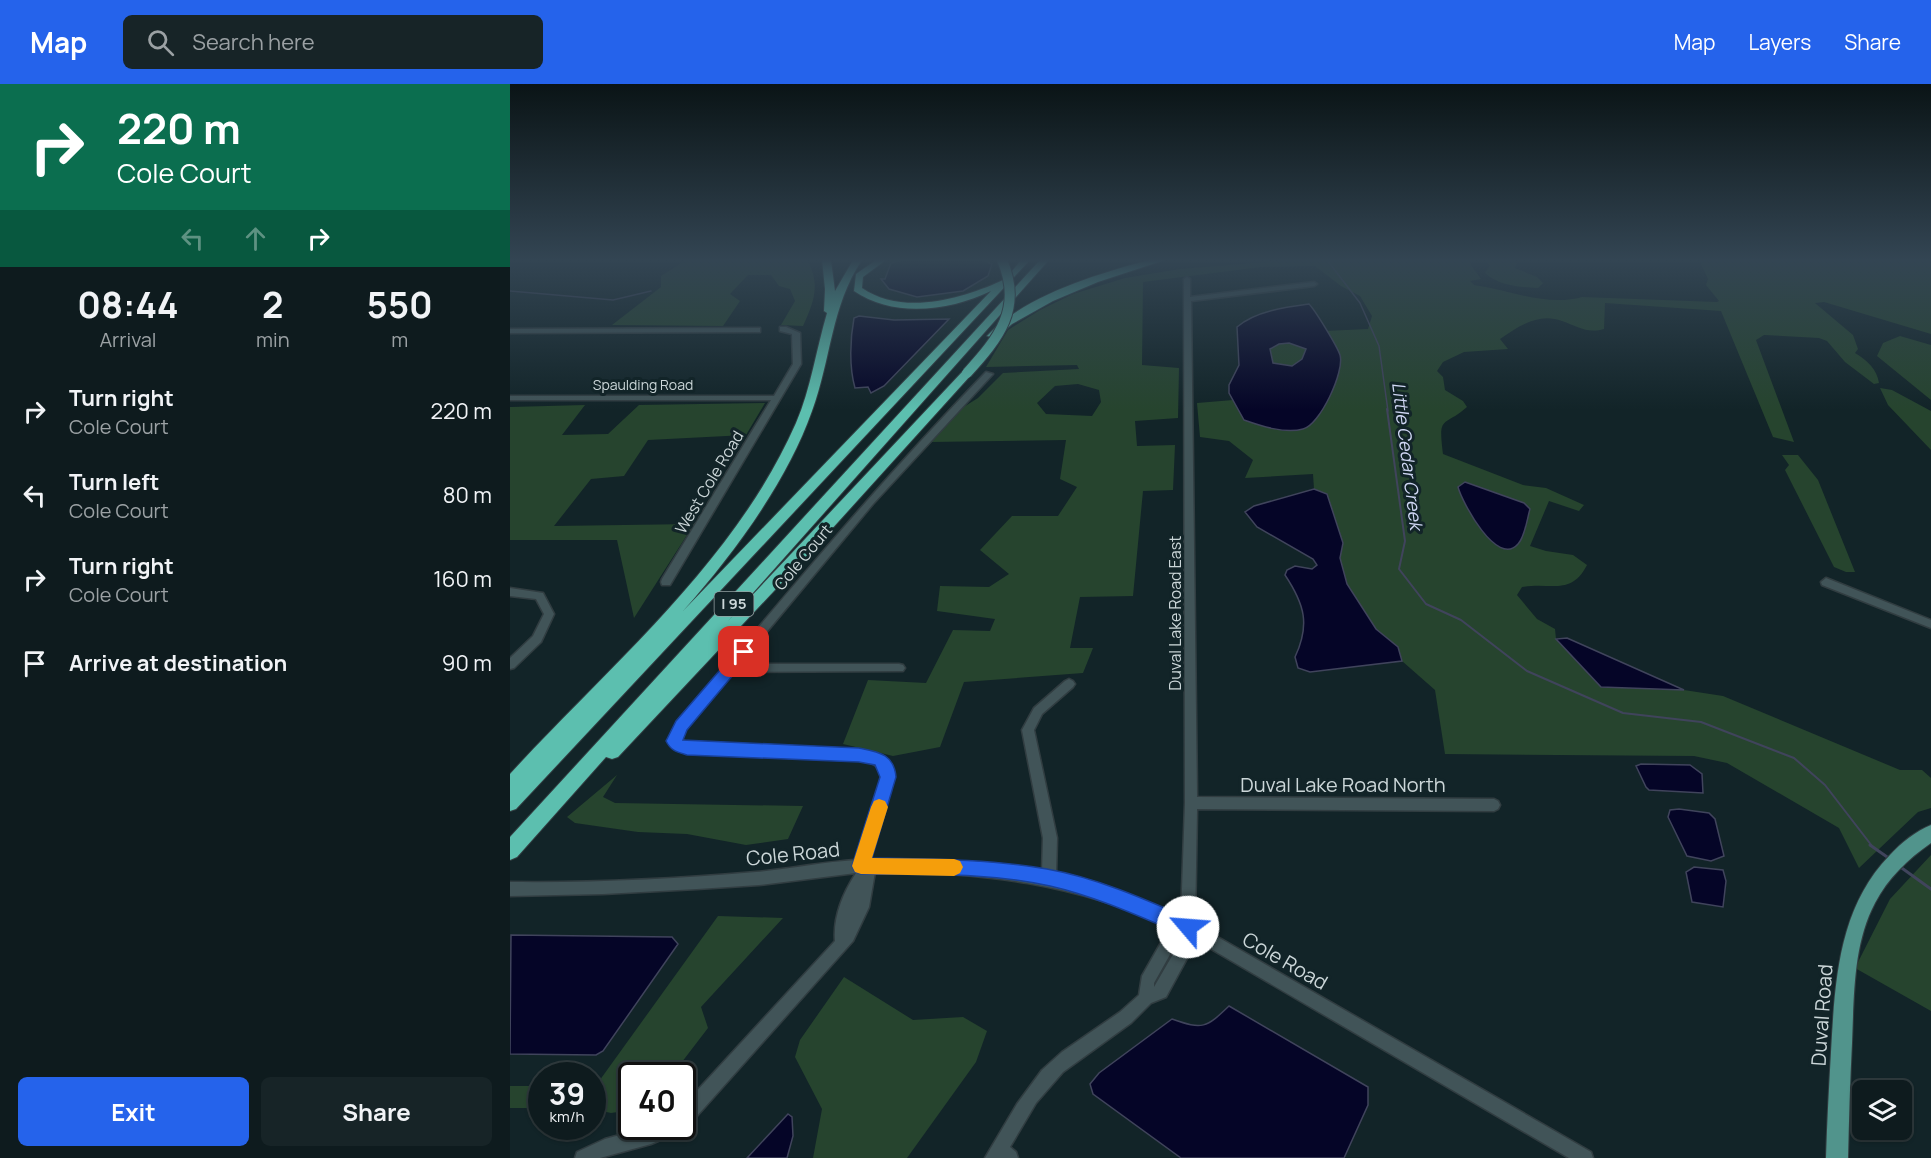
<!DOCTYPE html>
<html lang="en">
<head>
<meta charset="utf-8">
<style>
  :root { --surface:#0e1b1e; --page:#172427; --text:#f1f3f6; --muted:#9ba1a4; --line:#2e393c; --accent:#2563eb }
  body { margin:0; font-family:Manrope,sans-serif; background:var(--page); color:var(--text); height:100vh; display:flex; flex-direction:column; font-size:22px; white-space:nowrap }
  * { box-sizing:border-box; margin:0 }
  p { font-size:20px; color:var(--muted) }
  .icon { flex:none; width:33px; height:33px; fill:none; stroke:currentColor; stroke-width:2; stroke-linecap:round; stroke-linejoin:round }
  .map { position:relative; flex:1; overflow:hidden }
  .sheet { display:flex; flex-direction:column; background:var(--surface); width:510px }
  .sheet>* { flex:none }
  .guide { background:#0b6e4f; color:#fff; overflow:hidden }
  .fabs { position:absolute; left:1342px; top:996px; display:grid; gap:12px }
  .fabs a { display:grid; place-items:center; width:60px; height:60px; border-radius:9px; background:var(--surface); box-shadow:0 2px 4px #0004,0 0 0 2px var(--line); font-size:30px }
  .speed { position:absolute; left:18px; top:978px; display:flex; gap:12px; font-size:30px; font-weight:700; text-align:center }
  .speed>* { display:grid; place-content:center; width:78px; height:78px; border-radius:50%; background:var(--surface); box-shadow:0 2px 4px #0004,0 0 0 2px var(--line); line-height:1 }
  .speed small { font-size:15px; font-weight:400 }
  .speed .limit { border:3px solid #111; border-radius:9px; background:#fff; color:#111 }
  .pin { position:absolute; display:grid; place-items:center; width:51px; height:51px; color:#fff; margin:-26px; border-radius:12px; box-shadow:0 3px 9px #0006 }
  .me { position:absolute; width:66px; margin:-33px; rotate:297deg; stroke-linejoin:round; filter:drop-shadow(0 0 4px #0008) }
  .turn { display:flex; align-items:center; gap:21px; height:126px; padding:0 18px; font-size:27px }
  .turn .icon { width:78px; height:78px; stroke-width:2.5 }
  .turn b { display:block; font-size:42px; line-height:51px }
  .lanes { display:flex; align-items:center; height:57px; padding:0 18px; background:#0003; justify-content:center; gap:30px; direction:ltr }
  .lanes .off { opacity:.35 }
  .eta { display:flex; justify-content:space-evenly; align-items:center; height:102px; text-align:center }
  .eta b { font-size:36px; font-weight:700; line-height:42px }
  .primary-button { display:flex; gap:12px; margin-top:auto; padding:12px 18px }
  .primary-button a { flex:1; height:69px; border-radius:9px; background:var(--accent); color:#fff; font-size:24px; font-weight:700; line-height:69px; text-align:center }
  .primary-button a+a { background:var(--page); color:var(--text) }
  ul { padding:0; list-style:none }
  li { display:flex; align-items:center; gap:18px; height:84px; padding:0 18px }
  li div { flex:1 }
  li b { display:block; font-size:22px }
  li em { font-style:normal }
  header { display:flex; align-items:center; gap:36px; box-sizing:border-box; height:84px; padding:0 30px; background:var(--accent); color:#fff }
  header strong { font-size:28px }
  nav { display:flex; gap:33px; margin-inline-start:auto; font-size:21px }
  .search { width:420px; height:54px; background:var(--page); display:flex; align-items:center; gap:15px; box-sizing:border-box; padding:0 21px; border-radius:9px; color:var(--muted); font-size:22px }
  main { display:flex; flex:1; min-height:0 }
  .map>svg:first-child { display:block }
  .green { fill:#26442e; fill-rule:evenodd }
  .water { fill:#050527; stroke:#40445c; stroke-width:1.5; fill-rule:evenodd }
  .lines { fill:none; stroke-linecap:round; stroke-linejoin:round }
  .stream-far2 { stroke:#40445c; stroke-width:1.5 }
  .stream-far1 { stroke:#40445c; stroke-width:2 }
  .stream { stroke:#40445c; stroke-width:3 }
  .minor-casing { stroke:#313d41; stroke-width:3 }
  .major-casing { stroke:#313d41; stroke-width:2 }
  .highway-casing { stroke:#313d41; stroke-width:2 }
  .minor { fill:#415458; fill-rule:evenodd }
  .major { fill:#51948c; fill-rule:evenodd }
  .highway { fill:#5cbfaf; fill-rule:evenodd }
  .highway-bridge-casing { stroke:#313d41; stroke-width:12; stroke-linecap:butt }
  .highway-bridge { stroke:#5cbfaf; stroke-width:10 }
  .route { fill:#2563eb; stroke:#184099; stroke-width:1.5 }
  .slow { fill:#f59e0b }
  .labels { text-anchor:middle; stroke-width:6; stroke-linejoin:round; paint-order:stroke }
  .far-street-label { font-size:14px; fill:#cbd6d8; stroke:#122428 }
  .shield { fill:#122428; stroke:#94a1a3; stroke-width:1.5 }
  .shield-label { font-size:15px; font-weight:bold; fill:#cbd6d8 }
  .street-label { font-size:16px; fill:#cbd6d8; stroke:#122428 }
  .water-label { font-size:18px; font-style:italic; fill:#cfd6f3; stroke:#122428 }
  .near-street-label { font-size:20px; fill:#cbd6d8; stroke:#122428 }
</style>
</head>
<body>
<header>
<strong>Map</strong>
<div class="search"><svg class="icon" aria-label="search" viewBox="0 0 24 24"><circle cx="10" cy="10" r="6"/><path d="M15 15l6 6"/></svg>Search here</div>
<nav><a>Map</a><a>Layers</a><a>Share</a></nav>
</header>
<main>
<section class="sheet">
<div class="guide">
<div class="turn"><svg class="icon" aria-label="right" viewBox="0 0 24 24"><path d="M7 20v-9h11M14 6l5 5-5 5"/></svg><div><b>220 m</b>Cole Court</div></div>
<div class="lanes"><svg class="icon off" aria-label="left" viewBox="0 0 24 24"><path d="M17 20v-9H6M10 6l-5 5 5 5"/></svg><svg class="icon off" aria-label="ahead" viewBox="0 0 24 24"><path d="M12 20V5M6 11l6-6 6 6"/></svg><svg class="icon" aria-label="right" viewBox="0 0 24 24"><path d="M7 20v-9h11M14 6l5 5-5 5"/></svg></div>
</div>
<div class="eta">
<div><b>08:44</b><p>Arrival</p></div>
<div><b>2</b><p>min</p></div>
<div><b>550</b><p>m</p></div>
</div>
<ul>
<li><svg class="icon" aria-label="right" viewBox="0 0 24 24"><path d="M7 20v-9h11M14 6l5 5-5 5"/></svg><div><b>Turn right</b><p>Cole Court</p></div><em>220 m</em></li>
<li><svg class="icon" aria-label="left" viewBox="0 0 24 24"><path d="M17 20v-9H6M10 6l-5 5 5 5"/></svg><div><b>Turn left</b><p>Cole Court</p></div><em>80 m</em></li>
<li><svg class="icon" aria-label="right" viewBox="0 0 24 24"><path d="M7 20v-9h11M14 6l5 5-5 5"/></svg><div><b>Turn right</b><p>Cole Court</p></div><em>160 m</em></li>
<li><svg class="icon" aria-label="arrive" viewBox="0 0 24 24"><path d="M6 21V4h12l-3 4 3 4H6"/></svg><div><b>Arrive at destination</b></div><em>90 m</em></li>
</ul>
<div class="primary-button"><a>Exit</a><a>Share</a></div>
</section>
<div class="map">
<svg width="1421" height="1074" viewBox="0 0 1421 1074">
  <rect width="100%" height="100%" fill="#122428"/>
  <!-- green -->
  <path class="green" d="M176,176H297C311,200 304,218 293,242L271,241L285,217L280,205L269,202L261,191H238L220,210L230,217L213,242L102,241L151,203V192Z
    M782,176H962L961,181L971,195L960,197L964,201C1000,206 1037,223 1072,213L1207,218L1209,217L1196,201L1198,195L1189,176H1421V250L1314,218L1305,219L1343,251L1348,265L1345,269C1357,276 1367,285 1369,299L1364,300L1335,278L1317,257L1309,254L1254,251L1246,256L1284,358L1263,353L1211,227L1095,219L1094,245C1077,250 1067,242 1052,237C1029,228 1009,242 990,255L998,265L954,268L933,278L927,287L933,293L935,306L953,317L957,323C933,344 928,330 933,370L1013,401L1036,404L1074,421L1069,427L1039,417L1020,462L1036,467L1063,471L1077,481C1061,512 1042,498 1012,503L1007,511L1027,535L1045,545L1046,555L1091,603L1174,606L1213,612L1390,686H1412L1421,694V724L1408,728L1349,784L1329,744L1217,679L1184,672L935,670L925,606L892,577L888,563L866,545L837,500L830,474L833,459L817,410L804,405L803,390L735,394L743,376L719,357L690,353L687,319L723,316L734,336L767,345H793L830,271L814,247L858,245L862,232L850,212L831,202L805,182L751,183L633,198L632,281L669,284L668,334L625,337L627,362L665,361L663,406L633,407L623,512L570,513L560,564H583L573,589L454,598L430,663L383,672L333,660L358,596L416,599L443,546L480,547L485,535L427,527L430,502L479,503L499,490L470,466L502,432H548L567,403L550,395L556,356L420,358L444,329L468,314L493,289L569,285L567,281L476,283L498,246L530,226L563,210L615,194L670,185ZM568,300L589,306L591,318L582,332L536,330L527,319L545,302Z
    M1002,176L1007,179L1005,184L1027,193L1033,199L1028,204C1010,203 989,202 975,189L980,181L976,177Z
    M1390,252L1421,261V316L1367,272L1373,259Z
    M779,259L796,265L792,275L782,282L763,279L760,265L769,260Z
    M1370,304L1382,306L1421,327V366L1378,321Z
    M255,319L236,351L138,356L114,392L81,395L44,442L184,440L124,534L107,456H0V323L75,321L52,351L98,350L129,321Z
    M1272,371H1288L1308,396L1345,488H1336L1324,483L1275,386L1279,381Z
    M107,691L93,713L105,719L293,722L278,755L236,761L177,750L128,748L65,739L57,733Z
    M1421,771V927L1345,884L1380,815Z
    M208,832L273,834L191,923L198,944L162,991L122,992L121,1026L101,1029L83,1025V1001L87,1000Z
    M334,893L403,936L453,933L477,947L466,978L397,1074H303L312,1025L285,973L290,956Z
    M0,1002H31V1024H0Z"/>
  <!-- water -->
  <path class="water" d="M392,176H473L482,180L478,192L453,207L407,213L379,205L371,195H375L381,179Z
    M799,220C805,226 827,262 830,271C835,287 810,341 793,345C775,350 751,342 734,336L719,309V301L729,281L727,243C745,227 776,223 799,220ZM779,259L796,265L792,275L782,282L763,279L760,265L769,260Z
    M349,232L384,236L439,235L374,302L361,309L358,303L345,304C339,283 340,255 344,234Z
    M955,398L1014,419L1020,425C1017,435 1015,453 1008,460C987,484 952,418 948,403Z
    M804,405L817,410L833,459L830,474L837,500L866,545L888,563L892,577L800,588L788,584L785,573C800,541 795,521 775,491L777,486L785,482L802,485L807,481L803,475L747,443L735,428L744,422Z
    M1057,554L1174,606L1091,603L1046,555Z
    M1131,680L1180,681L1192,690L1193,709L1139,706L1136,703L1126,682Z
    M1169,725L1199,729L1205,735L1214,772L1201,777L1177,772L1158,733L1160,726Z
    M1184,783L1213,786L1216,797L1213,823L1182,818L1176,788Z
    M1,851L162,853L168,860L93,967L86,971L0,970Z
    M719,922L858,1003V1021L834,1074H671L583,1010L580,1000L589,989L662,935C693,946 696,944 719,922Z
    M278,1030L282,1033L283,1052L277,1074H237Z"/>
  <g class="lines">
    <!-- stream-far2 -->
    <path class="stream-far2" d="M817,176L850,219L869,262L878,327
      M0,207L103,216L141,207"/>
    <!-- stream-far1 -->
    <path class="stream-far1" d="M877,325L895,457L889,485L916,520L951,536L1017,587L1113,629L1191,638L1284,674L1315,701L1362,762"/>
    <!-- stream -->
    <path class="stream" d="M1360,761L1380,775
      M1389,782L1421,805"/>
    <!-- minor casing -->
    <g class="minor-casing">
      <path id="minor" d="M677,193L680,195V213L804,198L807,200L804,202L681,217L687,713L984,715L988,717L990,721L988,725L984,727L687,725L685,840L1081,1068L1083,1074H1059L684,855L681,867L656,913L641,919L621,939L553,988L526,1019L500,1063L506,1068L508,1074H475L507,1020L532,986L552,968L610,928L629,911L632,892L657,848L663,844C567,800 471,787 365,788L359,823L343,857L178,1042L171,1044L169,1048L141,1060L90,1074H65L67,1068L95,1055L143,1042H172V1023L325,857C323,833 333,809 346,789L249,801L187,805L93,810L0,812V798C82,799 164,795 246,788C280,785 313,778 346,776L372,693C369,680 361,678 349,676L177,669L160,661L158,657L168,639C268,520 367,400 476,288L483,290L363,420L230,580H389L393,581L395,584L393,587L223,588L176,645L171,655L179,659L349,666L373,672L379,678L384,693L360,776C417,775 476,776 532,788L533,754L512,646L524,624L555,597L559,595L563,597L565,600L563,603L532,630L524,646L547,754L546,791C589,800 631,815 671,834L675,719L674,195ZM669,857V860L644,903V899L667,858Z
        M270,243H276L290,249L291,280L160,501H152L151,498L152,495L261,316H0V312H264L283,280L282,250L270,247Z
        M250,244V248H247L0,249V245Z
        M1316,494L1421,536V544L1312,501L1311,498Z
        M0,504L33,509L44,530L31,558L4,584L0,585V574L23,552L34,530L26,515L0,512Z"/>
    </g>
    <!-- major casing -->
    <g class="major-casing">
      <path id="major" d="M1421,741V759C1398,775 1378,794 1365,819C1343,860 1344,913 1342,959C1340,997 1339,1036 1338,1074H1316C1317,1039 1319,1003 1321,968C1325,898 1328,824 1380,771C1391,759 1406,747 1421,741Z"/>
    </g>
    <!-- highway casing -->
    <g class="highway-casing">
      <path id="highway" d="M312,176H321L325,207L343,176H352C321,222 321,276 302,327C277,398 223,471 173,527L481,207C440,227 383,234 344,207L346,190L366,176H376L353,193L352,204C393,232 451,215 491,197C498,193 506,182 511,176H520L6,725L0,727V690C101,580 225,478 286,339C301,304 306,266 317,229L314,227L315,205Z
        M530,176H539L218,537L453,287H461V291L310,458L108,673L102,675L96,673L7,773L0,776V753Z
        M640,176H655L588,198L543,217L502,240L486,254L477,252C513,212 589,189 640,176Z"/>
    </g>
    <!-- minor -->
    <use href="#minor" class="minor"/>
    <!-- major -->
    <use href="#major" class="major"/>
    <!-- highway -->
    <use href="#highway" class="highway"/>
    <!-- highway-bridge casing -->
    <g class="highway-bridge-casing">
      <path id="highway-bridge" d="M457,289C489,254 513,224 492,176"/>
    </g>
    <!-- highway-bridge -->
    <use href="#highway-bridge" class="highway-bridge"/>
  </g>
  <!-- sky -->
  <linearGradient id="sky" x2="0" y2="1"><stop stop-color="#0a1416"/><stop offset="0.54" stop-color="#334553"/><stop offset="1" stop-color="#334553" stop-opacity="0"/></linearGradient>
  <rect width="1421" height="326" fill="url(#sky)"/>
  <!-- route -->
  <path class="route" d="M234,562L239,564V572L177,646L173,656L349,664C369,668 384,670 386,693L362,774C421,775 479,775 537,785C588,794 637,816 685,837L688,843L685,850L678,853C633,834 588,813 540,802C478,788 413,791 351,790L345,788L342,782L370,693L365,681L349,678L177,671C167,668 161,667 156,657L166,637L229,564Z"/>
  <!-- slow -->
  <path class="slow" d="M369,715L375,717L378,723L362,774L444,775L450,777L453,783L450,789L444,792L351,790L345,788L342,782L361,723L364,717Z"/>
  <g class="labels">
    <!-- far-street labels -->
    <g class="far-street-label">
      <text x="133" y="306">Spaulding Road</text>
    </g>
    <!-- shield labels -->
    <rect class="shield" x="204.5" y="508" width="39" height="24" rx="4.5"/>
    <g class="shield-label">
      <text x="224" y="525">I 95</text>
    </g>
    <!-- street labels -->
    <g class="street-label">
      <text transform="translate(199 398) rotate(-59)" y="6">West Cole Road</text>
      <text transform="translate(293 473) rotate(-50)" y="6">Cole Court</text>
      <text transform="translate(665 529) rotate(-90)" y="6">Duval Lake Road East</text>
    </g>
    <!-- water labels -->
    <g class="water-label">
      <text transform="translate(897 372) rotate(83)" y="6">Little Cedar Creek</text>
    </g>
    <!-- near-street labels -->
    <g class="near-street-label">
      <text x="833" y="708">Duval Lake Road North</text>
      <text transform="translate(283 770) rotate(-6)" y="7">Cole Road</text>
      <text transform="translate(775 877) rotate(30)" y="7">Cole Road</text>
      <text transform="translate(1312 931) rotate(-86)" y="7">Duval Road</text>
    </g>
  </g>
</svg>
<div class="fabs">
<a><svg class="icon" aria-label="layers" viewBox="0 0 24 24"><path d="M12 4l9 5-9 5-9-5zM3 14l9 5 9-5"/></svg></a>
</div>
<div class="speed"><div>39<small>km/h</small></div><div class="limit">40</div></div>
<div class="pin" style="left:234px;top:568px;background:#d93025"><svg class="icon" aria-label="arrive" viewBox="0 0 24 24"><path d="M6 21V4h12l-3 4 3 4H6"/></svg></div>
<svg class="me" style="left:678px;top:843px" viewBox="-20 -20 40 40"><circle r="19" fill="#fff"/><path d="M0-13L10 11 0 6-10 11z" fill="#2563eb"/></svg>
</div>
</main>
</body>
</html>
